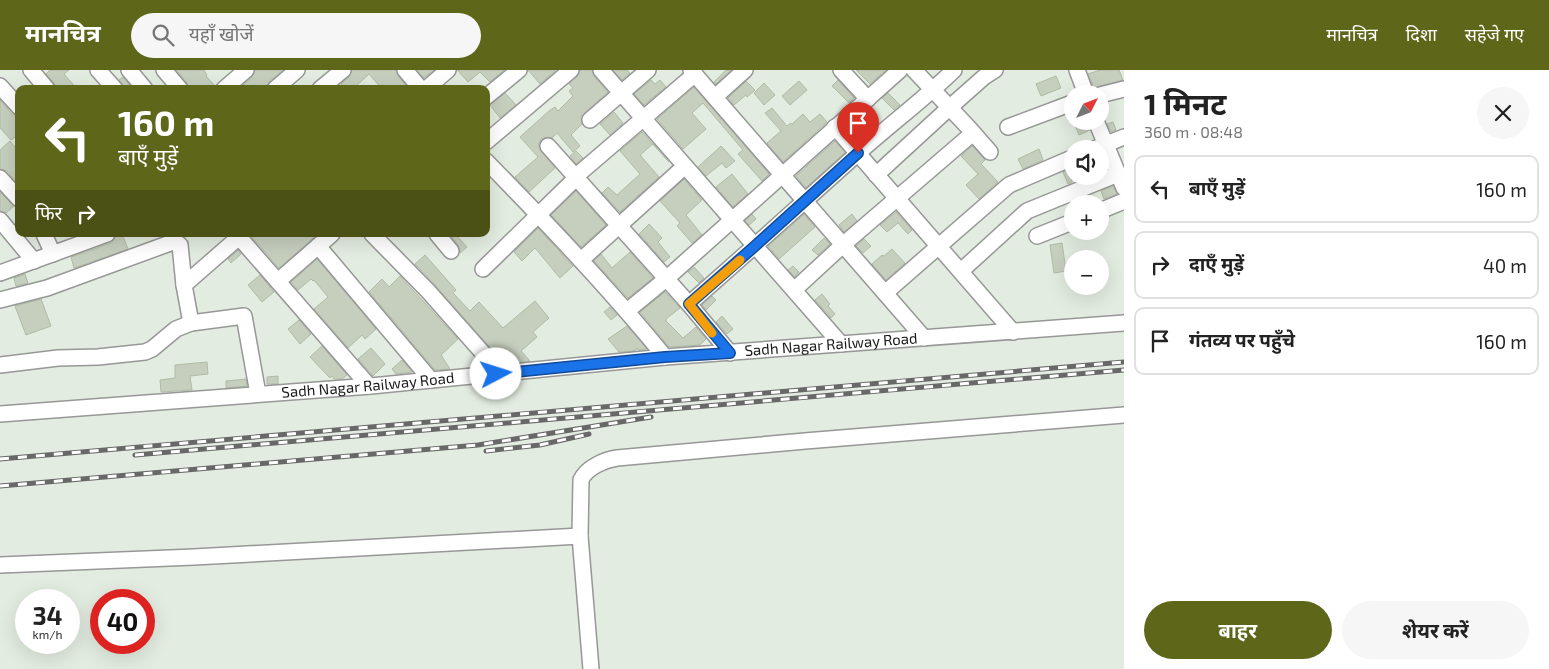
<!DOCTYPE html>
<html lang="hi">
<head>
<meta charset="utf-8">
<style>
  :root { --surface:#fff; --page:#f6f6f6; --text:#222; --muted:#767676; --line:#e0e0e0; --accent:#5e6619 }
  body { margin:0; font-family:"Exo 2","Noto Sans Devanagari",sans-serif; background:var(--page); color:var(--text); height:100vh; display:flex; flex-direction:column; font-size:19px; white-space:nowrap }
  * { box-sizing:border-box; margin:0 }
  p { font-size:16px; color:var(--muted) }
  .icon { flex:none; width:28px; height:28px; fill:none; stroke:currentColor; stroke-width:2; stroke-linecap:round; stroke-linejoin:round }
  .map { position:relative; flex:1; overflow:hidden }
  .drawer { display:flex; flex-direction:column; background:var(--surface); width:425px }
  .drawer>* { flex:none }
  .hud { position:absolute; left:15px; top:15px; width:475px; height:152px; border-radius:10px; box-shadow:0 5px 20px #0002; background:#5e6619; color:#fff; overflow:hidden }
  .needle { width:32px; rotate:48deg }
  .controls { position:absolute; left:1064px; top:15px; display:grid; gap:10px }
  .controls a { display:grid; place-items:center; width:45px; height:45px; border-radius:50%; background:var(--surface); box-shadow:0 5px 20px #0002; font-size:25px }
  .speed { position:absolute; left:15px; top:519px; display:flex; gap:10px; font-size:25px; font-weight:700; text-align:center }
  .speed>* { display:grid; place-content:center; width:65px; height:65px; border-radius:50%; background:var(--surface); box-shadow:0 5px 20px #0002; line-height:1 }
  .speed small { font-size:12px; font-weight:400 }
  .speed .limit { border:8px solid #d22; background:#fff; color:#111 }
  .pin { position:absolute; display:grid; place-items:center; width:42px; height:42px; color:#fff; margin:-51px -21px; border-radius:50% 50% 50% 0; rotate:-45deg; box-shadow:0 0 5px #0007 }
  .pin .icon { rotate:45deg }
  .me { position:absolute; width:55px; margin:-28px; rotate:85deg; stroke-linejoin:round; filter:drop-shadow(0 0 4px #0008) }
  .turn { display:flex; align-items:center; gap:18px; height:105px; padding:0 20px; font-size:22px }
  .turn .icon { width:65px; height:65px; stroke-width:2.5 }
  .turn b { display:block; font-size:35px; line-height:42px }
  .then { display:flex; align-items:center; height:48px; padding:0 20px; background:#0003; gap:10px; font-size:19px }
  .round { display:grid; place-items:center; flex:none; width:52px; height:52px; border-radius:26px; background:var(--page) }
  .overview { display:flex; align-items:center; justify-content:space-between; height:85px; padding:0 20px }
  h1 { font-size:30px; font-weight:700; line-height:38px }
  .primary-button { display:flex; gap:10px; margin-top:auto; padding:10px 20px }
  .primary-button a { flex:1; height:58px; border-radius:30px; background:var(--accent); color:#fff; font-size:20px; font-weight:700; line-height:58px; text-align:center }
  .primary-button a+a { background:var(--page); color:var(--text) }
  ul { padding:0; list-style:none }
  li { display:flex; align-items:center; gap:15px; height:68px; margin:0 10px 8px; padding:0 10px; border:2px solid var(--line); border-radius:10px }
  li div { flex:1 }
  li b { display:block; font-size:19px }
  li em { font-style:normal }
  header { display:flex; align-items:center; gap:30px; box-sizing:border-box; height:70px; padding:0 25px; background:var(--accent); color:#fff }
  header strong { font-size:24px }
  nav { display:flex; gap:28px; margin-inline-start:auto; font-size:18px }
  .search { width:350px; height:45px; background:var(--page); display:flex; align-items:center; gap:12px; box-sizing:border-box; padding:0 18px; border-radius:28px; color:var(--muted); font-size:19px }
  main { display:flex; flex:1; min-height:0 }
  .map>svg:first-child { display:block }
  .building { fill:#c6cebe; stroke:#afbca4 }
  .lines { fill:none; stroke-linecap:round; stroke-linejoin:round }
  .minor-casing { stroke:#979797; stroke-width:18 }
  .minor { stroke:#fff; stroke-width:15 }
  .rail-casing { stroke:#686868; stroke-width:5 }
  .rail { stroke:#fff; stroke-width:3; stroke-dasharray:9; stroke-linecap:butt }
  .route-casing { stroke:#114b97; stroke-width:12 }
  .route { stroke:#1a73e8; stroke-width:9 }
  .slow { stroke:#f59e0b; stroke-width:9 }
  .labels { text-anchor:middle; stroke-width:4; stroke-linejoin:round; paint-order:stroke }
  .street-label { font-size:15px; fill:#1a1a1a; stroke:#fff }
</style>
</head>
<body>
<header>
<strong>मानचित्र</strong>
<div class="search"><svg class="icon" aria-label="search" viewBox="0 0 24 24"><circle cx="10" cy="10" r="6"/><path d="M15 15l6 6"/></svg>यहाँ खोजें</div>
<nav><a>मानचित्र</a><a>दिशा</a><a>सहेजे गए</a></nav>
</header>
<main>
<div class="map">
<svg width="1124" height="599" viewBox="0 0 1124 599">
  <rect width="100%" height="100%" fill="#e3ece0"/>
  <!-- building -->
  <path class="building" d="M50,0H69L64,4L77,19H56L54,13L46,4Z
    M176,0H204L207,5L206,6L215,16V19H189L187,13Z
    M255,0H283L269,12L266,19H246L243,15L252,7Z
    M352,0H396L398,6L409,19H382L369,4L353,19H345L341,14L349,7Z
    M417,0H434L424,8Z
    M457,0H504L490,12L480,2L468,12Z
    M528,0H556L540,14Z
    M580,0H592L594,6L608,22L581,46L582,54L571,65L580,76L573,82L557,63L552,68L547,67L541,69L539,74V78L555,98L529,122L515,107L538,87L520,67L549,41L555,37L558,41L573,26L569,21L573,18L569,14L577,7Z
    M613,0H627L630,3L622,10Z
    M726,0H731L716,14L714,12Z
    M856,0H886L870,14Z
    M1100,0H1119L1123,10L1094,18L1088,4Z
    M1056,6L1061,18L1041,26L1036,14Z
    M123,7L133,19H124L119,10Z
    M651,10L655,14L660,10L666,17L644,35L634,24Z
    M838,10L854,28L849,33L832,16Z
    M746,11L755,20L747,27L746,25L734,35L728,28Z
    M799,11L807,20L790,35L782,26Z
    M764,13L775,25L764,35L754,23Z
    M694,17L769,104L762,111L738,84L743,80L703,33L692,43L706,59L683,79L657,49Z
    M505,23L516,35L500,48L490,35Z
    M888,23L900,35L894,40L882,28Z
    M0,30L12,44L19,46V64L11,70L0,58Z
    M772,38L787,56L791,53L792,54L803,44L810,52L820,44L827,52L783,92L767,73L781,61L765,43Z
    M614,42L623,53L610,65L600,54Z
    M860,48L871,60L859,70L849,58Z
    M1073,51H1087L1090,60L1079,65Z
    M1113,52L1116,60L1111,62L1107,54Z
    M642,62L669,92L653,74L640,85L659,107L620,142L602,123L608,117L617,125L640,104L620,81Z
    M10,71L19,82V107L15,111L7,101L0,99V80Z
    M835,71L845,82L806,118L796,106Z
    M721,76L735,91L726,98L722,93L706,106L698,97Z
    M972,76L985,90L981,94L998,112L979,129L966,115L978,104L961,86Z
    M1039,79L1043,90L1023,99L1018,89Z
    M576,81L583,88L576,94L570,86Z
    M1072,98V112L1068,114L1063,102Z
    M732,104L748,124L733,137L716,117Z
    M684,109L702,130L686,145L702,165L692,173L677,156L680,153L660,131Z
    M1113,116L1117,124L1104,129L1101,121Z
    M576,121L606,155L581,177L551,145Z
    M0,122L14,136L6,143L0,141Z
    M896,142L912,160L908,164L898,153L887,162L880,155Z
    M752,144L756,149L749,155L745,151Z
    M804,144L815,157L779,189L768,176Z
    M852,144L857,151L844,162L839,155Z
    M649,154L662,168L658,172L670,187L664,192L639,164Z
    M538,158L573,196L560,208L535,178L522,191L514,182Z
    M116,164H122L128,179L74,198L71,187L111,173L114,170Z
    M249,164H318L279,198Z
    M455,164L467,177L460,183L458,175L452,167Z
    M824,168L830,174L818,185L812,180Z
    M864,169L871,176L863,183L856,176Z
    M1062,173L1066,201L1054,203L1050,175Z
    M892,179L905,193L886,210L872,194L882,185L884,186Z
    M238,180L241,184L231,193L228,189Z
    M630,182L653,208L628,228L594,191L601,184L612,198Z
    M425,185L456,220L453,223L470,241L479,232L503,258L535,231L549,248L533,262L537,267L521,281L530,291L502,294L496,284L435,215L415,194Z
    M317,189L376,259L365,269L362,265L348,278L314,239L328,227L314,210L313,211L311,209L298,220L291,212Z
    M793,196L799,202L795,207L788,200Z
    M694,197L704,208L699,213L688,202Z
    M25,204L28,213L16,216L14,208Z
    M260,205L274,222L262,232L248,215Z
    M400,206L458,269L441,285L450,299L435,300L369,222L382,209L389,217Z
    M665,222L680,238L666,249V251L683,268L696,257L706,269L700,275L669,277L640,242Z
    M822,224L830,234L828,236L835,244L831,248L815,230Z
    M712,226L716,230L706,240L702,235Z
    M41,229L51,256L26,265L15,236Z
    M610,237L617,245L611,250L604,242Z
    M722,246L733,259L727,264L716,252Z
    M299,250L311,264L300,274L288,259Z
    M627,256L637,267L647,279L638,280L637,278L635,281L619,282L608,269Z
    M322,276L347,305L342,309H334L332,306L330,308L310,287Z
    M371,278L385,294L373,306L358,289Z
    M402,290L412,302L396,304L392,299Z
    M207,292L208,304L190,306L192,320L161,322L160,310L175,308V295Z
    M278,306V314H267V307Z
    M246,309L247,316L226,318V311Z"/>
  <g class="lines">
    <!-- minor casing -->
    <g class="minor-casing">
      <g id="minor">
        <path d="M31,0L47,19"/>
        <path d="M98,0L115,19"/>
        <path d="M129,0L145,19"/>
        <path d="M164,0L180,19"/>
        <path d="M405,0L421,19"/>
        <path d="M601,0L841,274"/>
        <path d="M691,0L924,268"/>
        <path d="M841,0L868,29"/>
        <path d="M914,0L968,57L990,82"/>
        <path d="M1077,0L1086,24"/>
        <path d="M0,16L19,37"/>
        <path d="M224,19L246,0"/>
        <path d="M275,19L297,0"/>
        <path d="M320,19L343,0"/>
        <path d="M426,19L448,0"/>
        <path d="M1100,25L1124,19"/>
        <path d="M486,27L519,0"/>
        <path d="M715,27L745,0"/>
        <path d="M590,50L648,0"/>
        <path d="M1096,51L1124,118"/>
        <path d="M835,57L1013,262"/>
        <path d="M1008,57L1072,33"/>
        <path d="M486,72L571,0"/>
        <path d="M548,76L689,234L730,283"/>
        <path d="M1094,79L1124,67"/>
        <path d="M486,91C548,154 609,218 665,287"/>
        <path d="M876,105L949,38L984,7L995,0"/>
        <path d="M575,107L695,4"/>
        <path d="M0,108L19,129"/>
        <path d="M1100,141L1124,131"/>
        <path d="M0,150L34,191"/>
        <path d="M44,164L53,184"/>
        <path d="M372,164L428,221L489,290L494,298L496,304"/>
        <path d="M437,164L451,181"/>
        <path d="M1037,166L1072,152"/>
        <path d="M318,176L431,310"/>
        <path d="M581,190L685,96"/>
        <path d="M483,199L576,108"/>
        <path d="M961,201L1027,141L1118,104"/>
        <path d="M0,203L107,164"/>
        <path d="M278,211L332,164"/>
        <path d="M184,215L239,167L369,316"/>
        <path d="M794,220L845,173L973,63"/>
        <path d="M885,223L1009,115L1072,88"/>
        <path d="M0,230L47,218L173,172H176L180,175L184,215L191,253L244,246L258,324"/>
        <path d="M689,234C745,185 800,135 856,85C888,56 923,30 954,0"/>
        <path d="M627,241L666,209L900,0"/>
        <path d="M0,295L58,288L98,287L145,282L152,279L176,259L191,253"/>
        <path id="s1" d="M0,344L371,316L665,287L1124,253"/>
        <path d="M0,495L194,487L580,466"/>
        <path d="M591,599L580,466L581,410C586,398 604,390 617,388L805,371L1124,345"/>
      </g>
    </g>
    <!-- minor -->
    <use href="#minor" class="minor"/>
    <!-- rail casing -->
    <g class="rail-casing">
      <path id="rail" d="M486,381L540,375L589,364
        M135,385L1124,300
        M0,389L1124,292
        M0,416L478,375L651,347"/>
    </g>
    <!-- rail -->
    <use href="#rail" class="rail"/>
  </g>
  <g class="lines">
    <!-- route casing -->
    <g class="route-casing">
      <path id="route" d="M496,304L665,287L730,283L689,234L755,176L858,83"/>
    </g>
    <!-- route -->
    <use href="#route" class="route"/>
    <!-- slow -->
    <path class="slow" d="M712,263L689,234L740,190"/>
  </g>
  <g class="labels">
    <!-- street labels -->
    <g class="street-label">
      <text dy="5" stroke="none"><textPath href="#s1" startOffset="834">Sadh Nagar Railway Road</textPath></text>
      <text dy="5" stroke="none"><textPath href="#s1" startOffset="369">Sadh Nagar Railway Road</textPath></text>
    </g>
  </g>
</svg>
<div class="controls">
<a><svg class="needle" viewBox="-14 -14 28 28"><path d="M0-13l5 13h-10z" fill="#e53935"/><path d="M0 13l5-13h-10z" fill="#767676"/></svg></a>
<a><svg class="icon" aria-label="sound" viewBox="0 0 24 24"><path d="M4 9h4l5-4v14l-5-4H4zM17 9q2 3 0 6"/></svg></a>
<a>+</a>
<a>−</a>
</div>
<div class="speed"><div>34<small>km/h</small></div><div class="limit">40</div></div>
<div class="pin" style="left:858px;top:83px;background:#d93025"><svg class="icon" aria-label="arrive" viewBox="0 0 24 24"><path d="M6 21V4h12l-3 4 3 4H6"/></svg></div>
<svg class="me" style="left:496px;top:304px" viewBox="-20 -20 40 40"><circle r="19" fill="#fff"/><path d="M0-13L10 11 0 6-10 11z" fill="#1a73e8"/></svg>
<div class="hud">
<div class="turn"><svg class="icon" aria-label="left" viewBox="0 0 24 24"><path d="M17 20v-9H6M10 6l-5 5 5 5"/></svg><div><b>160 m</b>बाएँ मुड़ें</div></div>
<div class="then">फिर<svg class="icon" aria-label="right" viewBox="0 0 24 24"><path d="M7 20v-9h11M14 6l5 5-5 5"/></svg></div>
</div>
</div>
<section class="drawer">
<div class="overview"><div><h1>1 मिनट</h1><p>360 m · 08:48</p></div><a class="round"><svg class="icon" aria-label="close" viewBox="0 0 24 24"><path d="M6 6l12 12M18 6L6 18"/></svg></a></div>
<ul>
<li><svg class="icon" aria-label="left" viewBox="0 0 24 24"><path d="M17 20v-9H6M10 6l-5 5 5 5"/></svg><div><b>बाएँ मुड़ें</b></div><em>160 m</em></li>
<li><svg class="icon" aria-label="right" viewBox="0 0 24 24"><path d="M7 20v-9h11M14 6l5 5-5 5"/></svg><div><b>दाएँ मुड़ें</b></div><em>40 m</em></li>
<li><svg class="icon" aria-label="arrive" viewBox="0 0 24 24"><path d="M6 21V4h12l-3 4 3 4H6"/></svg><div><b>गंतव्य पर पहुँचे</b></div><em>160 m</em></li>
</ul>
<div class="primary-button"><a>बाहर</a><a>शेयर करें</a></div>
</section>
</main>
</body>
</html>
